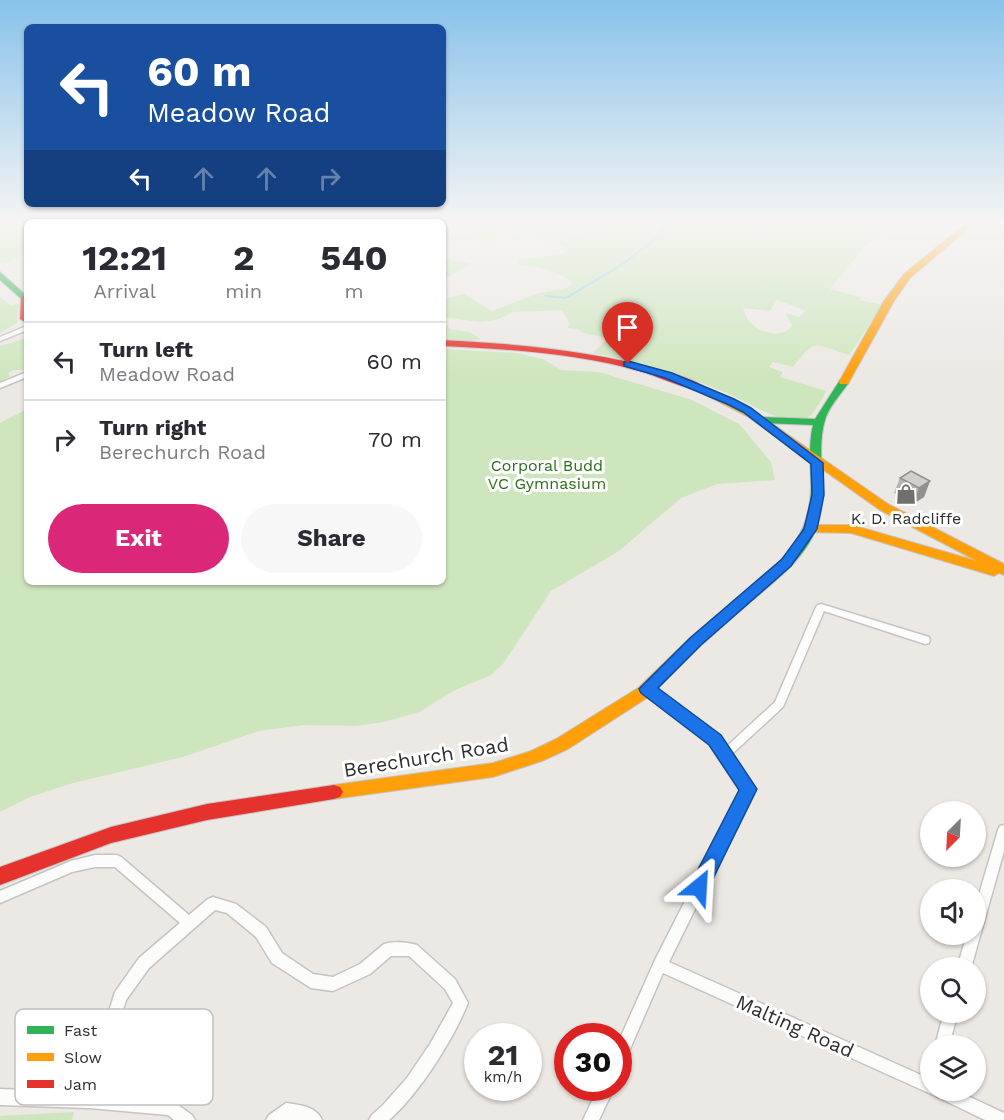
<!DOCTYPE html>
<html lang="en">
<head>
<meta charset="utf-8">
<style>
  :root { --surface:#fff; --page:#f7f7f7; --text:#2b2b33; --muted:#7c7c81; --line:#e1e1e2; --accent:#db2777 }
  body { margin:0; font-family:"Work Sans",sans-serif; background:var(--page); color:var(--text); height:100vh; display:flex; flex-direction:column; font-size:22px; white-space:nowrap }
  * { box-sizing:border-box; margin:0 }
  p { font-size:20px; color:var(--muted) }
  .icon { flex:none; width:33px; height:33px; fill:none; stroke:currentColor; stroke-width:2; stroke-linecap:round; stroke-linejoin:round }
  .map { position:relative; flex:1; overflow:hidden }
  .sheet { position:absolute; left:24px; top:219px; width:422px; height:366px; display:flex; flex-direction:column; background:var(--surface); border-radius:9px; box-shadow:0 2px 4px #0004 }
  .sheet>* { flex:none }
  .banner { position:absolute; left:24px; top:24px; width:422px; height:183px; border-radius:9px; box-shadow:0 2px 4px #0004; background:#1a4fa0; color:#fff; overflow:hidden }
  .needle { width:39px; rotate:204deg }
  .fabs { position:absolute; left:920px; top:801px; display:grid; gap:12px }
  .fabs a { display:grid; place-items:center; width:66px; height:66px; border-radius:50%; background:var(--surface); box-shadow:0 2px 4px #0004; font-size:30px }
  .speed { position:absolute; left:464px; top:1023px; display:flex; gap:12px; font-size:30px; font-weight:700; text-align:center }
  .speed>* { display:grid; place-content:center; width:78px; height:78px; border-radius:50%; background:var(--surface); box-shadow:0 2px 4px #0004; line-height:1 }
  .speed small { font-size:15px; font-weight:400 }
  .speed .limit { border:9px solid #d22; background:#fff; color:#111 }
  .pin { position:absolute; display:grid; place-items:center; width:51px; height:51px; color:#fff; margin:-62px -26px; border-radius:50% 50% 50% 0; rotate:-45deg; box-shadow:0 0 6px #0007 }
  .pin .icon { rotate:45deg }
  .me { position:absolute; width:66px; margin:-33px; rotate:27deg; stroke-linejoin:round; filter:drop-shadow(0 0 4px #0008) }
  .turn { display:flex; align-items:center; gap:21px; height:126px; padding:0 24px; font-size:27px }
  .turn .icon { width:78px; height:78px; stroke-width:2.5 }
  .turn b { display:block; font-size:42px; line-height:51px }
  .lanes { display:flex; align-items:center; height:57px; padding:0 24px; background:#0003; justify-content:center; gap:30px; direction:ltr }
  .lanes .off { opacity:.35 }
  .eta { display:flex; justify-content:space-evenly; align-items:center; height:102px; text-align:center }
  .eta b { font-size:36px; font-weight:700; line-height:42px }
  .primary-button { display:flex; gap:12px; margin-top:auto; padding:12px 24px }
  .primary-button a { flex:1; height:69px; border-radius:36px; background:var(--accent); color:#fff; font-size:24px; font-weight:700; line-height:69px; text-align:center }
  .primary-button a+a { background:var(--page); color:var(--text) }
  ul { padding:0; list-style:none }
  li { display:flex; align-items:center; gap:18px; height:78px; padding:0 24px; border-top:2px solid var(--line) }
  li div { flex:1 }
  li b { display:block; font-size:22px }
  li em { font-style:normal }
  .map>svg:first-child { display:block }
  .green { fill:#cee6be; fill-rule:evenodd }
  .pitch { fill:#d9eabb }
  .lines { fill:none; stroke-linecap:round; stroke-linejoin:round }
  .stream { stroke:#99d6ec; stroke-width:2 }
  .street-casing { stroke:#c5c4c5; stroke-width:3 }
  .fast-casing { stroke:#c5c4c5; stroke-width:2 }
  .slow-casing { stroke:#c5c4c5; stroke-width:2 }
  .jam-casing { stroke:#c5c4c5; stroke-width:2 }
  .street { fill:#fcfcfb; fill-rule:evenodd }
  .fast { fill:#30b455; fill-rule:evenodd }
  .slow { fill:#ff9f0a; fill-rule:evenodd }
  .jam { fill:#e5322d; fill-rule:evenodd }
  .wall { fill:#b4b1af }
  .shaded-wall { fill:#92908e }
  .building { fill:#d1cecb; stroke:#92908e; stroke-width:1.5 }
  .route { fill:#1a73e8; stroke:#114b97; stroke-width:1.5 }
  .labels { text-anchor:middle; stroke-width:6; stroke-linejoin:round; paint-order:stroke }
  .park-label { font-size:16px; fill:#2c6e1b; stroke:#fff }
  .poi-label { font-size:16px; fill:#2e2e2e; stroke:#fff }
  .near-street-label { font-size:20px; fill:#2e2e2e; stroke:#fff }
  .key { fill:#fff; stroke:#c0c0c0; stroke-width:1.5 }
  .key-label { font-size:16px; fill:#2e2e2e }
</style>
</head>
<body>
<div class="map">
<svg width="1004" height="1120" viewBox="0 0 1004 1120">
  <rect width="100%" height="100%" fill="#ece8e4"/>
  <!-- green -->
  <path class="green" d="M0,220H32L18,230L27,232V253L8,262L0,263Z
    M179,220H400L402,222H170Z
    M487,220H516L577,238L609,220H903L866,245L830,289L861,297L860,300L882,305L849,355C815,345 817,336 793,367L773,362L769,367L783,372L780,377L826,391C821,401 812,420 799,421C778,422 742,399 722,391C680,374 637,361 593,353L608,338L582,333L578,329L567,328L570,324L562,310L513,312L496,320L479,322L443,317V299L464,294L492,311L539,293L567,288L572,282C557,271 539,267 520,265L517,260L564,254L569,248ZM777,300L806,311L799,317L785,313L792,326C783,338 763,334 753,325C748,322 745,314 743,308L770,311Z
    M442,257L470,264L443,280Z
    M0,297L11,306L19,304L17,323L0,333Z
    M442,321L450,329L469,332L481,339L466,342L443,340Z
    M27,338V370H14L8,373L10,376L0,384V346Z
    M443,349L516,353L543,359L561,370L599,372L692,400L739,424L771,462L775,480L717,484L681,498L619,551L551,591L503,664L491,675L455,690L419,712L384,722L356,726L304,725L259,731L183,757L73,783L30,797L0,812V423L27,409V582H442Z
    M74,1112L72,1120H0V1116Z"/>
  <!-- pitch -->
  <path class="pitch" d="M484,228L506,234L488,244L466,237Z"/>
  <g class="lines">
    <!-- stream -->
    <path class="stream" d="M546,296L566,298L623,264L662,234L665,220"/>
    <!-- street casing -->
    <g class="street-casing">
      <path id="street" d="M27,326V330L0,341V337Z
        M27,372V377L0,388V383Z
        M821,604L929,637L930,640L929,643L925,644L824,611L783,707L731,755L754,789L669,962L930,1079V1090H955L1004,1113V1120H985L931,1094L663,973L623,1065L618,1067V1043L655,960L742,789L711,743L643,692L642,689L643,686L647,685L651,686L719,737L726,747L775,702L816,607L818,605Z
        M1004,825V851L971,968H957L967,934H975V908L998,830L1000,826Z
        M95,855H117L121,857L189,915L208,899L213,897L236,904L266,927L282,953L313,974L333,977L360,964L384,944C393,941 408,942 417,945L455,979L468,1003C453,1040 419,1094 389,1120H369L372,1115L383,1105L407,1078L430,1044L453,1003L445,989L409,956H391L370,974L333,991L311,988L272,963L256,937L227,913L215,910L149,968L126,1000L99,1093L171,1100L192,1115L195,1120H174L168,1115L89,1108L0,1105V1089L84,1092L115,992L139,958L180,923L115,867H95L72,872L0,903V891L71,861Z
        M944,1012H958L949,1046H935Z
        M598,1088H614L599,1120H583Z
        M286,1103C299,1105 316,1106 322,1120H266L269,1115Z"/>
    </g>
    <!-- fast casing -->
    <g class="fast-casing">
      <path id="fast" d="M0,272L27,296V304L0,280Z
        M844,379L849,382C842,393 831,404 826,417C814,452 830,491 817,527C805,559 775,581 750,602H740L738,599L740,596C779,564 811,540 811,486C811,466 808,445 813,425L760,423L754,420L760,417L815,419L840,380Z"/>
    </g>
    <!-- slow casing -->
    <g class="slow-casing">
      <path id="slow" d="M970,220H978L910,278L894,301L849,382L848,384H840L839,382L884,301L904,274Z
        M700,385L755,412L888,504L1004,564V575L999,573L994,576L851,533L805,532L804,529L810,525H852L977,561L880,510L747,416L696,390V386Z
        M745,594L750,596L752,599L750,602L700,646L650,696L568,749L542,761L493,777L334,799L328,797L325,792L328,787L334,785L493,763L531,751L556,739L638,688L690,638L740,596Z"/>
    </g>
    <!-- jam casing -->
    <g class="jam-casing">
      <path id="jam" d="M21,296H27V321L25,322L20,319Z
        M442,340C517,344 591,350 663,371C676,375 695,379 705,388L704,390C691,392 657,376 643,372C578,353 509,349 442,346Z
        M334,785L340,787L343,792L340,797L334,799L207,820L111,843L0,885V867L111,827L207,804Z"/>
    </g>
    <!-- street -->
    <use href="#street" class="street"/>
    <!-- fast -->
    <use href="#fast" class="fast"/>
    <!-- slow -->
    <use href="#slow" class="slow"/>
    <!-- jam -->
    <use href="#jam" class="jam"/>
  </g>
  <!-- wall -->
  <path class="wall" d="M900,478L930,481L924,497L913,504L894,493Z"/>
  <!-- shaded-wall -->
  <path class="shaded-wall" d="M930,481L924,497L913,504L919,488Z"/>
  <!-- building -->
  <path class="building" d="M263,220H291L304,222H259Z
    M911,471L930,481L919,488L900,478Z"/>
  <!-- sky -->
  <linearGradient id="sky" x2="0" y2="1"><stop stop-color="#88c2ea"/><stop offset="0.59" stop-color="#f6f5f3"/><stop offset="1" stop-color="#f6f5f3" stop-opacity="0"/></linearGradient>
  <rect width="1004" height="376" fill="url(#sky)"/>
  <!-- route -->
  <path class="route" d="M628,361L672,373L734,399L751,408L823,463L824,495L817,529L791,566L701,645L658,688L721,735L757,789L706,893L699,896L692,893L689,887L739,790L709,745L641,693L639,689L690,638L782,559L804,529L812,495L811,464L743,412L727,404L665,378L624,366V362Z"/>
  <!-- icons -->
  <defs>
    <g id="shop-bare" transform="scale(1.62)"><path d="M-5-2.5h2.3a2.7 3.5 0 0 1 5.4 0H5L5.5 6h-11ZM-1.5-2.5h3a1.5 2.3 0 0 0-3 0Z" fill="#706f6e" stroke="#fff" stroke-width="2.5" paint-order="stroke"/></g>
  </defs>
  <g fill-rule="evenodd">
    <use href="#shop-bare" x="906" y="494"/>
  </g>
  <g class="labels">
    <!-- park labels -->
    <g class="park-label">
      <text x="547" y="471">Corporal Budd<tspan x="547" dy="18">VC Gymnasium</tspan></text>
    </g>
    <!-- poi labels -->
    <g class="poi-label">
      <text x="906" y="524">K. D. Radcliffe</text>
    </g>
    <!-- near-street labels -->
    <g class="near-street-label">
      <text transform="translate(426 757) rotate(-9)" y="7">Berechurch Road</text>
      <text transform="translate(795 1026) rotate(24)" y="7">Malting Road</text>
    </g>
  </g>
  <!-- legend -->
  <rect x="15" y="1009" width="198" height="96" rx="9" class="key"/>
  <rect x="27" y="1026" width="27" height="8" fill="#30b455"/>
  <rect x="27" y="1053" width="27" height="8" fill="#ff9f0a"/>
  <rect x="27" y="1080" width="27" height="8" fill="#e5322d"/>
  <g class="key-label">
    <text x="64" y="1036">Fast</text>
    <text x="64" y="1063">Slow</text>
    <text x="64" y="1090">Jam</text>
  </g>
</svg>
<div class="fabs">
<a><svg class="needle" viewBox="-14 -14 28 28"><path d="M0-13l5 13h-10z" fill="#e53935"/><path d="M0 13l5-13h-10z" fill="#7c7c81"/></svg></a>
<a><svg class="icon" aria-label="sound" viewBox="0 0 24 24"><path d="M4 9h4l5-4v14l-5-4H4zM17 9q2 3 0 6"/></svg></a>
<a><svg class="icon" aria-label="search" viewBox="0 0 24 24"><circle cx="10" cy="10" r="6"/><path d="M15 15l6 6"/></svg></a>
<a><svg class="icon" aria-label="layers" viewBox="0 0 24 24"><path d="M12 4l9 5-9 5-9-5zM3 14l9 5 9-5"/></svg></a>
</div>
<div class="speed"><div>21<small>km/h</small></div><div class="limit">30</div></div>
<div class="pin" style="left:628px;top:364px;background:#d93025"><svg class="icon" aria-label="arrive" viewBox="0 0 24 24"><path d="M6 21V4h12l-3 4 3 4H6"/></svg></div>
<svg class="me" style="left:699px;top:887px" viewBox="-20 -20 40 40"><path d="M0-17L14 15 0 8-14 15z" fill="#1a73e8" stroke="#fff" stroke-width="4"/></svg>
<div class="banner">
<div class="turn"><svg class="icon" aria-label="left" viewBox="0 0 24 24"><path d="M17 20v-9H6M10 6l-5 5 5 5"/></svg><div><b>60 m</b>Meadow Road</div></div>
<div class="lanes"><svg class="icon" aria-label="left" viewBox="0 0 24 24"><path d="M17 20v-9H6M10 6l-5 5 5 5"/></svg><svg class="icon off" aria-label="ahead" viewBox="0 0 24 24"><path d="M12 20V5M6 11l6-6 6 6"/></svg><svg class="icon off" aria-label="ahead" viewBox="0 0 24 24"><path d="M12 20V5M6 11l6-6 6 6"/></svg><svg class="icon off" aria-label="right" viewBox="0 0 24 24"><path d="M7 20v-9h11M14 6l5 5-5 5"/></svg></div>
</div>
<section class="sheet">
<div class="eta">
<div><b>12:21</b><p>Arrival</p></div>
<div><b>2</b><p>min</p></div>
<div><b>540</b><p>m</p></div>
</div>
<ul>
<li><svg class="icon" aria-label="left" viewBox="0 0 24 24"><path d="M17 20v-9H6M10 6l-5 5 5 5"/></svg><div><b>Turn left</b><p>Meadow Road</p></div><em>60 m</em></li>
<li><svg class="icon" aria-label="right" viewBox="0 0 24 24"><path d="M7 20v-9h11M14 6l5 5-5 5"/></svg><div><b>Turn right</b><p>Berechurch Road</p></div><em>70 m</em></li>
</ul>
<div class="primary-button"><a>Exit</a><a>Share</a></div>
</section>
</div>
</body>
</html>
